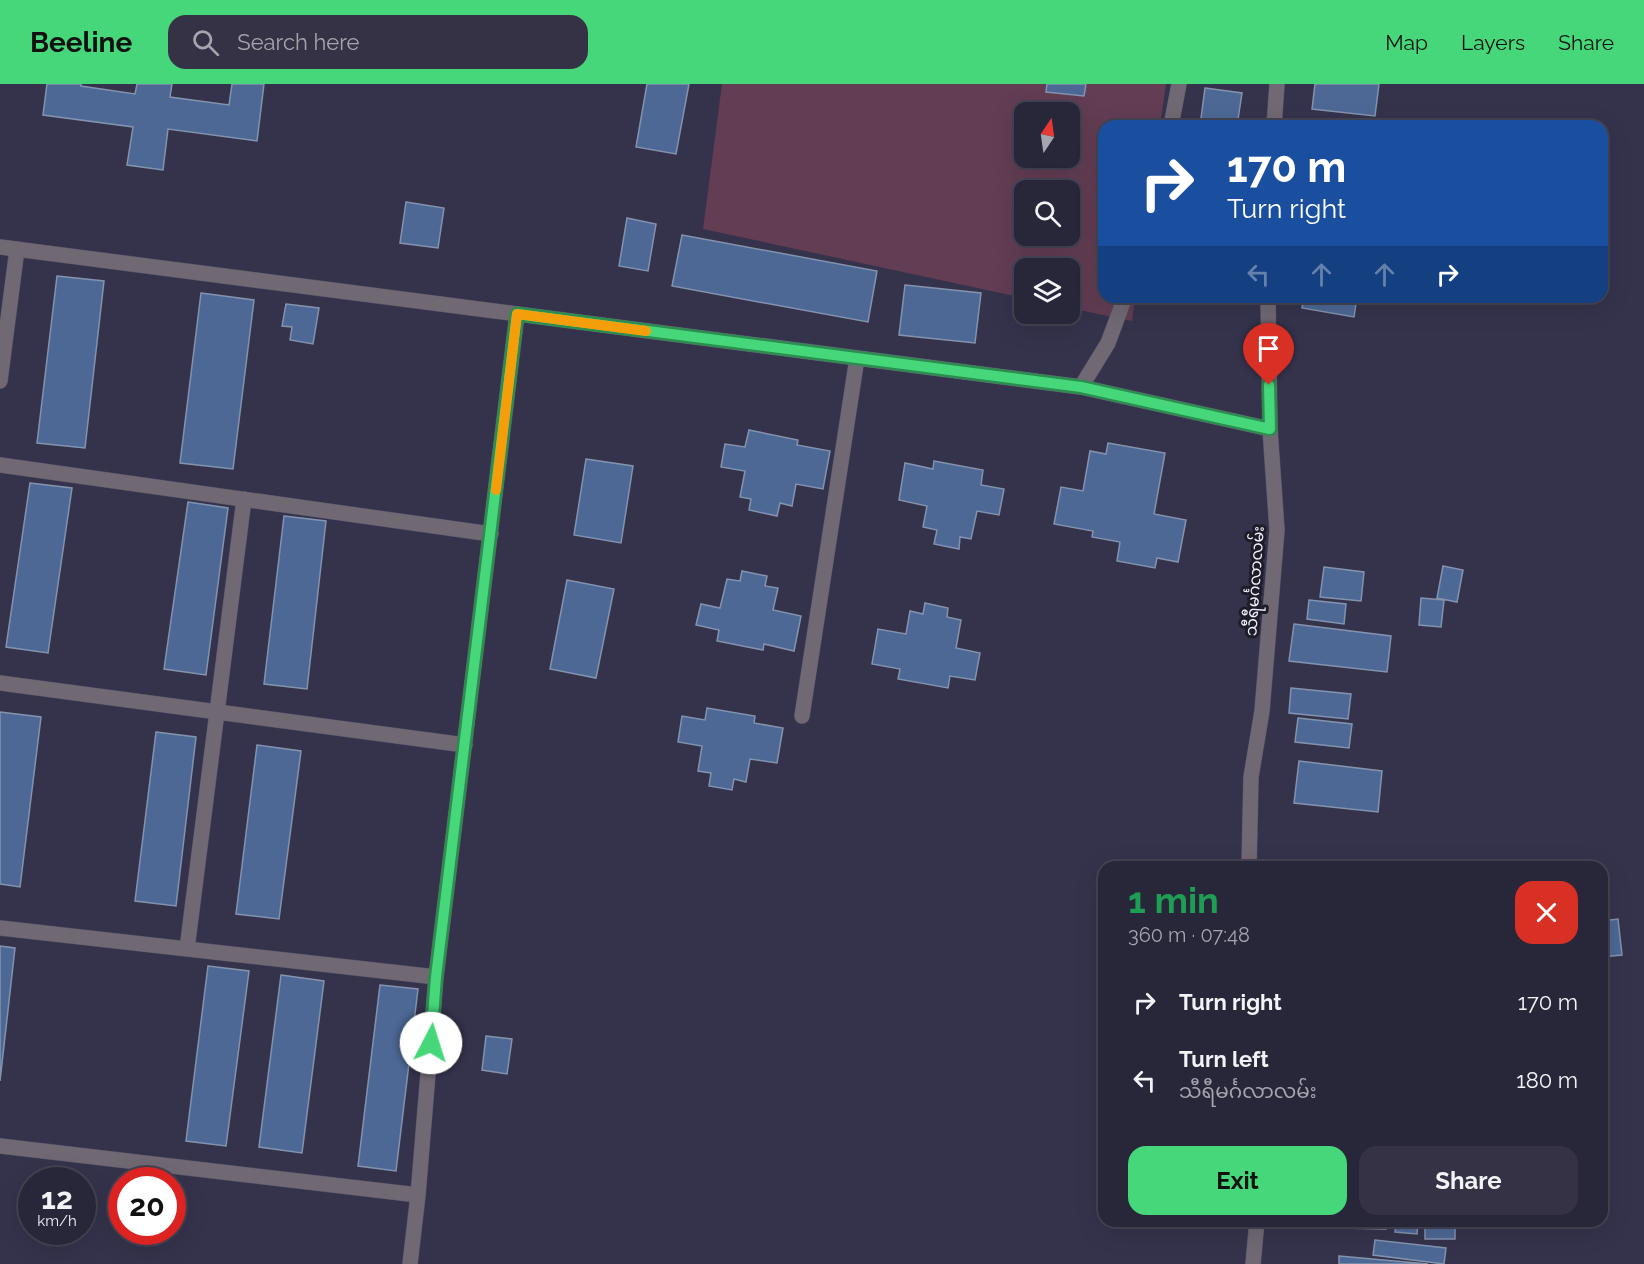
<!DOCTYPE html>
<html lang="en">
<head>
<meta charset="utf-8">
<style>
  :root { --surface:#282639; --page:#343244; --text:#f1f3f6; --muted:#a5a5ae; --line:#444353; --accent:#45d77a }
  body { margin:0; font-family:Raleway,"Noto Sans Myanmar",sans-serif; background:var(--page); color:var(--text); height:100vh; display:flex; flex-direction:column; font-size:22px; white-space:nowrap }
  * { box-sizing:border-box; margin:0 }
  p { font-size:20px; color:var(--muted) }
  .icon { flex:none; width:33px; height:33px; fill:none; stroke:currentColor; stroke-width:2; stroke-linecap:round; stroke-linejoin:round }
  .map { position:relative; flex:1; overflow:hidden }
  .side { position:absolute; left:1098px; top:777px; width:510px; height:366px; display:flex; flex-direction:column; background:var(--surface); border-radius:18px; box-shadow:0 6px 24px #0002,0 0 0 2px var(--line) }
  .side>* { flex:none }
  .guide { position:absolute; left:1098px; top:36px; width:510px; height:183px; border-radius:18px; box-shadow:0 6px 24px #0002,0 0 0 2px var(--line); background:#1a4fa0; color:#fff; overflow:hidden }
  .needle { width:39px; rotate:13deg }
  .controls { position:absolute; left:1014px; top:18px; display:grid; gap:12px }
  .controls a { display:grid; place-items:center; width:66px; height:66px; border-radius:12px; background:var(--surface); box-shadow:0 6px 24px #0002,0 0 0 2px var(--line); font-size:30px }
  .speed { position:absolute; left:18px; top:1083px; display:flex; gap:12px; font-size:30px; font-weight:700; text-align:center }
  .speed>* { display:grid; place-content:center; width:78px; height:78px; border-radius:50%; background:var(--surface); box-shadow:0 6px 24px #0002,0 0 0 2px var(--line); line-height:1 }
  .speed small { font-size:15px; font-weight:400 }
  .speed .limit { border:9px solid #d22; background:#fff; color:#111 }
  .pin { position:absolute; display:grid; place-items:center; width:51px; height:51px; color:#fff; margin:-62px -26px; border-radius:50% 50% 50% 0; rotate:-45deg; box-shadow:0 0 6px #0007 }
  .pin .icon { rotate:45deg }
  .me { position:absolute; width:66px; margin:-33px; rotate:5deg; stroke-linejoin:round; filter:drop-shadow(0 0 4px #0008) }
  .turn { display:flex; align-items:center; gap:21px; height:126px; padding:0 30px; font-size:27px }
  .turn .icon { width:78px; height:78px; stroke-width:2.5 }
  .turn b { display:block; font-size:42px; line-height:51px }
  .lanes { display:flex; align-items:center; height:57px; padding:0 30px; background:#0003; justify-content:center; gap:30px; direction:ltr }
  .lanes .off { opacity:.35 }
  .round { display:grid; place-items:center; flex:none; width:63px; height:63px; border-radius:18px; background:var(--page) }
  .overview { display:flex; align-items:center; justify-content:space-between; height:102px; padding:0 30px }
  h1 { font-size:36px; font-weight:700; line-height:45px; color:#1e9e55 }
  .cta { display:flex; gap:12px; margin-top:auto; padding:12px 30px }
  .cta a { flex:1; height:69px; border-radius:18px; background:var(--accent); color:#111; font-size:24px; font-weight:700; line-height:69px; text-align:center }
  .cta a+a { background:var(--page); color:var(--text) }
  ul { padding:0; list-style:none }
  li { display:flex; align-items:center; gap:18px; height:78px; padding:0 30px }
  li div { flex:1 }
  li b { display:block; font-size:22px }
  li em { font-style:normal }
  header { display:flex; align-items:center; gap:36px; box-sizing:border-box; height:84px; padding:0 30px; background:var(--accent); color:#111 }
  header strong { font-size:28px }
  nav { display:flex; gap:33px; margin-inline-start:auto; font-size:21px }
  .search { width:420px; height:54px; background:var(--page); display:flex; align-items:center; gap:15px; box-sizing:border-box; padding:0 21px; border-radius:18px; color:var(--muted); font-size:22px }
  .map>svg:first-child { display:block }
  .green { fill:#623d53; fill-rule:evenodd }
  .building { fill:#4d6895; stroke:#8393ae; stroke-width:1.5 }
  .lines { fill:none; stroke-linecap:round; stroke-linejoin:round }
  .lane-casing { stroke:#535168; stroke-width:16 }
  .street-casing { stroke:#535168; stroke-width:16 }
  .lane { stroke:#706873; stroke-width:15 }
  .street { stroke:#706873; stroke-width:15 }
  .route-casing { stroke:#2d8c4f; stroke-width:15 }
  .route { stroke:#45d77a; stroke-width:10 }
  .slow { stroke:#f59e0b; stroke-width:10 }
  .labels { text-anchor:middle; stroke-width:6; stroke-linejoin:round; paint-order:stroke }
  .street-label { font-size:16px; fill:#f1f1fe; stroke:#1d1c28 }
</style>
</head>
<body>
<header>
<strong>Beeline</strong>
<div class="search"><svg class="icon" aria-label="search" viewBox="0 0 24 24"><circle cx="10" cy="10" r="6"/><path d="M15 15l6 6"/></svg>Search here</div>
<nav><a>Map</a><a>Layers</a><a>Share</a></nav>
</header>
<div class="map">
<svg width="1644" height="1180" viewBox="0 0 1644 1180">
  <rect width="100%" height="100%" fill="#35334c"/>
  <!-- green -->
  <path class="green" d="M722,0H1166L1160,42H1104V213H1135L1132,237L1070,224V184H1024V214L703,145ZM1024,28H1070V74H1024ZM1024,106H1070V152H1024Z"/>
  <!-- building -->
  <path class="building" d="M47,0H81V2L135,10L137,0H172L170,13L229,21L232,0H264L257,57L168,45L163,86L127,81L133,43L43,31Z
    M647,0H689L676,70L636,63Z
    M1047,0H1086L1084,12L1046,8Z
    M1315,0H1379L1375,32L1312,25Z
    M1205,4L1242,9L1237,42H1200Z
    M406,118L444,124L438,164L400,159Z
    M627,134L656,140L648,187L619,182Z
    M682,151L877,187L868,238L672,202Z
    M57,192L104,197L85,364L37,359Z
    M905,201L981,209L975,259L899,251Z
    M201,209L254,216L233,385L180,379Z
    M1304,213H1357L1354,233L1302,224Z
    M286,220L319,224L313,260L290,256L292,243L282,242Z
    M749,346L798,356L797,361L830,367L823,405L796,400L792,422L780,419L777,432L749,426L751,415L740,413L745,387L721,383L725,360L745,363Z
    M1108,359L1165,369L1154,430L1186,436L1178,478L1157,474L1155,484L1117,477L1120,458L1092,453L1093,447L1054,440L1061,403L1083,407L1090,367L1106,370Z
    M586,375L633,382L621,459L574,451Z
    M934,377L983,386L981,401L1004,405L999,431L977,427L971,455L960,453L959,465L934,460L937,446L923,443L927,422L899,416L905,379L933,385Z
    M30,399L72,404L48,569L6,563Z
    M188,418L228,424L206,591L164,585Z
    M284,432L326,437L307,605L264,600Z
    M1443,482L1463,486L1457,518L1437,514Z
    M1324,483L1364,488L1361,517L1320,513Z
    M742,487L767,492L765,502L778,504L773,526L801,532L794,567L764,560L763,566L717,557L719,546L696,541L701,520L720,524L727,495L740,497Z
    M567,496L614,505L596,594L550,585Z
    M1421,514L1444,516L1441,543L1419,541Z
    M1309,516L1346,520L1344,540L1307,535Z
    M925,519L948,524L947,533L961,536L956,564L980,569L975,596L950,592L948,604L898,595L900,585L872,580L878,545L906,550L910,527L923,530Z
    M1294,540L1391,552L1387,588L1289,577Z
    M1291,604L1351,610L1348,635L1289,629Z
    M707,624L755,632L754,639L783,644L777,679L750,675L746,698L734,695L732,706L709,702L711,689L698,687L702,662L678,658L682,632L705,636Z
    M0,628L41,633L20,803L0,800Z
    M1298,634L1352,640L1349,664L1295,658Z
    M156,648L196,653L176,822L135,817Z
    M257,661L301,667L279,835L236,830Z
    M1299,677L1382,687L1378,728L1294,719Z
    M1618,835L1622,871L1602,873V837Z
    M0,862L15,864L0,997Z
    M208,882L249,887L226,1062L186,1057Z
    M281,891L324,897L302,1069L259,1063Z
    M380,901L418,905L396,1087L358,1082Z
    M486,952L512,955L507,990L482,986Z
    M1295,1137H1386V1145L1295,1143Z
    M1396,1137H1418L1417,1150L1395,1148Z
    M1425,1137H1455V1155H1425Z
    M1375,1156L1446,1164L1444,1180L1373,1171Z
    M1339,1172L1428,1180H1339Z"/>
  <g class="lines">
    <!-- lane casing -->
    <g class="lane-casing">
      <path id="lane" d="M1171,42L1179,0
        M0,163L1081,303L1270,345
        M0,297L17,165
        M1081,303L1108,259L1125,213
        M0,381L491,450
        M0,599L465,661
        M802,632L857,274
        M0,844L436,893
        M187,865L244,415
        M0,1062L418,1111
        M410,1180L418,1111L436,893L517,230"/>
    </g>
    <!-- street casing -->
    <g class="street-casing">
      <path id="street" d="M1274,42L1277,0
        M1249,783L1251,693L1262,627L1277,446L1270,345L1268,213
        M1253,1180L1257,1137"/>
    </g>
    <!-- lane -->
    <use href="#lane" class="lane"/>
    <!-- street -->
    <use href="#street" class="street"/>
  </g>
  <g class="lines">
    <!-- route casing -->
    <g class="route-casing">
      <path id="route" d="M431,959L436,893L517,230L1081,303L1270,345L1269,301"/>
    </g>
    <!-- route -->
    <use href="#route" class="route"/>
    <!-- slow -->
    <path class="slow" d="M496,406L517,230L646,247"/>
  </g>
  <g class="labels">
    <!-- street labels -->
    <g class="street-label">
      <text transform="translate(1254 497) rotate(-86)" y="6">သီရီမင်္ဂလာလမ်း</text>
    </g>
  </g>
</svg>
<div class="controls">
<a><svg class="needle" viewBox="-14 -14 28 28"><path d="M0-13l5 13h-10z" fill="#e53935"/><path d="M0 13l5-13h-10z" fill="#a5a5ae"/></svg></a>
<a><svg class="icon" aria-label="search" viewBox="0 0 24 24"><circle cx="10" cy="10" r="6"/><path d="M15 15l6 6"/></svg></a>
<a><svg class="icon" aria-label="layers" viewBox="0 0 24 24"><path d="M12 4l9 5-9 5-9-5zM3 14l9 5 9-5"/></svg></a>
</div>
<div class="speed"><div>12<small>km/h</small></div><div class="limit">20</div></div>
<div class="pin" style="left:1269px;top:301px;background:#d93025"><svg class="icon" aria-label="arrive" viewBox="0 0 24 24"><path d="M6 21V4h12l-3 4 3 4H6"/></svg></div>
<svg class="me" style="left:431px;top:959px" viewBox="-20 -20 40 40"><circle r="19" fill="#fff"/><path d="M0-13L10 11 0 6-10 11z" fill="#45d77a"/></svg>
<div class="guide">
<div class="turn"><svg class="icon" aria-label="right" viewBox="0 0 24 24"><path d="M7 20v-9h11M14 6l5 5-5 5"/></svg><div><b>170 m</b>Turn right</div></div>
<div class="lanes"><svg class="icon off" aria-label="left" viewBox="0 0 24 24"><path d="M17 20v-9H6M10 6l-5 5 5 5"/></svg><svg class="icon off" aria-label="ahead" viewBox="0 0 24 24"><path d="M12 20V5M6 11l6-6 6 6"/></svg><svg class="icon off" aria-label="ahead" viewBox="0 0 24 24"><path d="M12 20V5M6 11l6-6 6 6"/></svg><svg class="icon" aria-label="right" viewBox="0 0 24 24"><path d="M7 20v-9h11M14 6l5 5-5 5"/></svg></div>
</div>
<section class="side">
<div class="overview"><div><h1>1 min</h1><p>360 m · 07:48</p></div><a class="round" style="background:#d93025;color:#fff"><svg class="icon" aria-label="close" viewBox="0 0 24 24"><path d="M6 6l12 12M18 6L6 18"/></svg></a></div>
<ul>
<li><svg class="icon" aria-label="right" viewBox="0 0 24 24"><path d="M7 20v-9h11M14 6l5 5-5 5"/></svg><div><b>Turn right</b></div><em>170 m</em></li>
<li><svg class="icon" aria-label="left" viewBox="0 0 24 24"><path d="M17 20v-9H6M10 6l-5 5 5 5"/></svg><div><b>Turn left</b><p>သီရီမင်္ဂလာလမ်း</p></div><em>180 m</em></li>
</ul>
<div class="cta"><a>Exit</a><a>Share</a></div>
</section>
</div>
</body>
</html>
